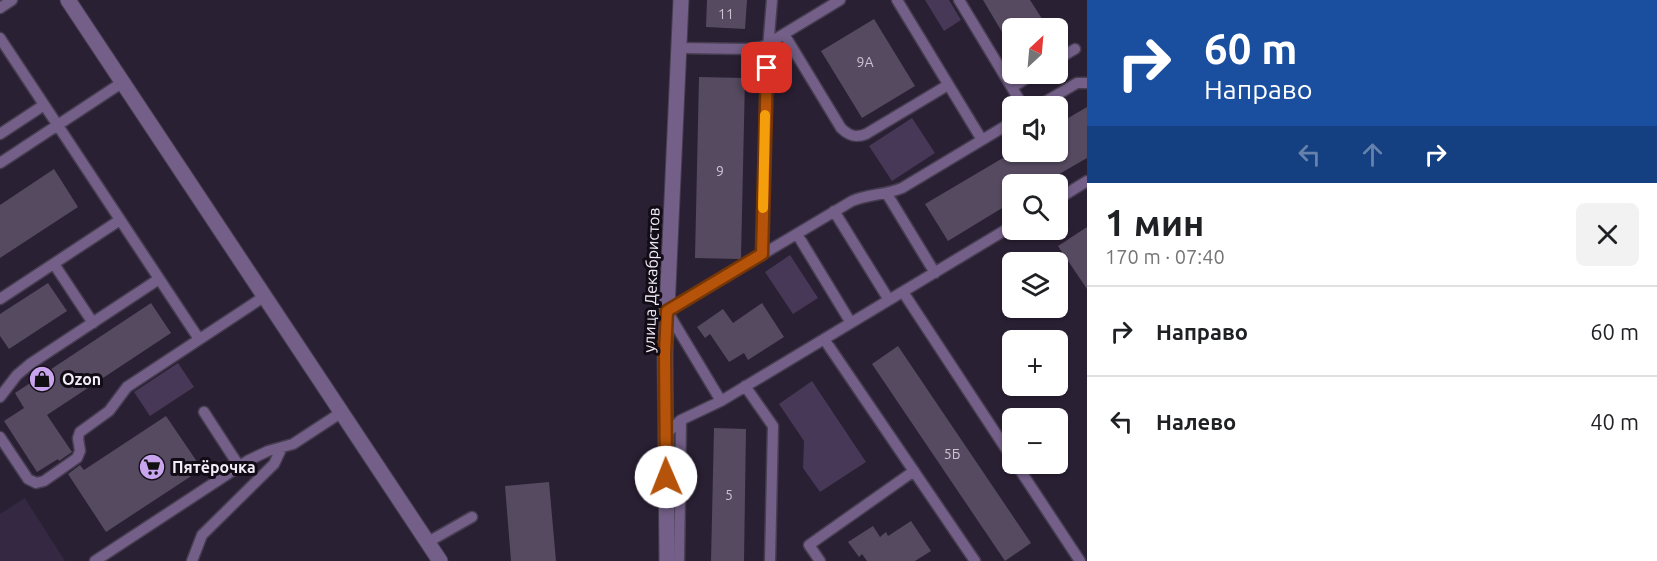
<!DOCTYPE html>
<html lang="ru">
<head>
<meta charset="utf-8">
<style>
  :root { --surface:#fff; --page:#f2f2f2; --text:#202124; --muted:#757577; --line:#e0e0e0 }
  body { margin:0; font-family:Ubuntu,sans-serif; background:var(--page); color:var(--text); height:100vh; display:flex; flex-direction:column; font-size:22px; white-space:nowrap }
  * { box-sizing:border-box; margin:0 }
  p { font-size:20px; color:var(--muted) }
  .icon { flex:none; width:33px; height:33px; fill:none; stroke:currentColor; stroke-width:2; stroke-linecap:round; stroke-linejoin:round }
  .map { position:relative; flex:1; overflow:hidden }
  .sheet { display:flex; flex-direction:column; background:var(--surface); width:570px }
  .sheet>* { flex:none }
  .hud { background:#1a4fa0; color:#fff; overflow:hidden }
  .needle { width:39px; rotate:26deg }
  .fabs { position:absolute; left:1002px; top:18px; display:grid; gap:12px }
  .fabs a { display:grid; place-items:center; width:66px; height:66px; border-radius:9px; background:var(--surface); box-shadow:0 2px 4px #0004; font-size:30px }
  .pin { position:absolute; display:grid; place-items:center; width:51px; height:51px; color:#fff; margin:-26px; border-radius:12px; box-shadow:0 3px 9px #0006 }
  .me { position:absolute; width:66px; margin:-33px; rotate:359deg; stroke-linejoin:round; filter:drop-shadow(0 0 4px #0008) }
  .turn { display:flex; align-items:center; gap:21px; height:126px; padding:0 18px; font-size:27px }
  .turn .icon { width:78px; height:78px; stroke-width:2.5 }
  .turn b { display:block; font-size:42px; line-height:51px }
  .lanes { display:flex; align-items:center; height:57px; padding:0 18px; background:#0003; justify-content:center; gap:30px; direction:ltr }
  .lanes .off { opacity:.35 }
  .round { display:grid; place-items:center; flex:none; width:63px; height:63px; border-radius:9px; background:var(--page) }
  .headline { display:flex; align-items:center; justify-content:space-between; height:102px; padding:0 18px }
  h1 { font-size:36px; font-weight:700; line-height:45px }
  ul { padding:0; list-style:none }
  li { display:flex; align-items:center; gap:18px; height:90px; padding:0 18px; border-top:2px solid var(--line) }
  li div { flex:1 }
  li b { display:block; font-size:22px }
  li em { font-style:normal }
  main { display:flex; flex:1; min-height:0 }
  .map>svg:first-child { display:block }
  .built { fill:#352842 }
  .green { fill:#473857 }
  .building { fill:#554a60 }
  .lines { fill:none; stroke-linecap:round; stroke-linejoin:round }
  .service-casing { stroke:#463d50; stroke-width:13 }
  .minor-casing { stroke:#463d50; stroke-width:17 }
  .service { stroke:#735f87; stroke-width:10 }
  .minor { stroke:#735f87; stroke-width:15 }
  .route-casing { stroke:#753606; stroke-width:15 }
  .route { stroke:#b45309; stroke-width:10 }
  .slow { stroke:#f59e0b; stroke-width:10 }
  .labels { text-anchor:middle; stroke-width:6; stroke-linejoin:round; paint-order:stroke }
  .number-label { font-size:14px; fill:#cbc4d3 }
  .street-label { font-size:16px; fill:#f2ecf9; stroke:#110c15 }
  .poi-label { font-size:16px; font-weight:bold; fill:#f2ecf9; stroke:#110c15; text-anchor:start }
</style>
</head>
<body>
<main>
<div class="map">
<svg width="1087" height="561" viewBox="0 0 1087 561">
  <rect width="100%" height="100%" fill="#2a2034"/>
  <!-- built -->
  <path class="built" d="M25,498L26,500L65,561H0V514Z"/>
  <!-- green -->
  <path class="green" d="M925,0H949L961,20L944,31Z
    M912,118L935,153L892,181L869,146Z
    M790,255L818,298L793,314L765,272Z
    M178,363L194,387L150,416L134,392Z
    M812,381L866,462L820,492L803,468L804,441L779,404Z"/>
  <!-- building -->
  <path class="building" d="M707,0H747L745,29L706,27Z
    M983,0H1030L1048,28H1012V49Z
    M874,19L915,86L862,118L821,51Z
    M699,77L745,78L741,258L739,259L695,258Z
    M1087,107V158L1042,184H1012V202L948,241L925,204L1013,152H1058V124Z
    M54,169L78,207L0,258V205Z
    M1087,227V289L1058,246Z
    M48,283L67,311L9,349L0,336V314Z
    M151,303L171,333L47,415L72,452L59,461L58,459L37,472L4,421L24,408L15,393Z
    M762,303L784,337L748,360L744,353L729,362L710,334L705,338L697,327L723,309L733,323Z
    M898,346L1031,543L1005,561L872,364Z
    M166,416L202,469L106,532L68,474L80,465L84,470Z
    M714,428L746,429L744,561H711Z
    M549,482L556,561H511L505,486Z
    M911,521L931,551L915,561H867L862,554L859,557L848,542L873,526L880,537L886,532L888,536Z"/>
  <g class="lines">
    <!-- service casing -->
    <g class="service-casing">
      <path id="service" d="M897,0L982,140
        M959,0L1023,106
        M0,8L12,0
        M784,34L841,128C849,136 856,138 866,134L948,85
        M0,38L199,339
        M679,48L749,49L762,47L769,43L840,0
        M1058,59L1075,49
        M1012,87L1034,74
        M1038,106L1077,83H1087
        M0,134L44,105
        M0,163L123,82
        M887,194L935,273
        M1058,199L1087,181
        M834,211L889,300
        M797,234L851,323
        M762,254L766,72L772,0
        M54,264L93,323
        M903,292L1012,458
        M0,299L120,220
        M824,339L975,561
        M745,386L773,426L770,561
        M0,397L17,375L30,364L159,279
        M721,401L667,311L852,201C868,194 886,195 902,188L1012,122
        M204,412L239,466
        M666,434L681,420L721,401L1012,226
        M0,437L28,479L36,483L44,481L77,458L80,451L78,438L80,432L109,411L127,387L265,296
        M1016,464L1080,561
        M428,542L472,517
        M95,561L249,460L268,451L293,444L342,412
        M192,561L202,535L274,464L282,447
        M679,561L681,420
        M820,561L809,545L914,471"/>
    </g>
    <!-- minor casing -->
    <g class="minor-casing">
      <path id="minor" d="M68,0L440,561
        M667,561L665,354L681,0"/>
    </g>
    <!-- service -->
    <use href="#service" class="service"/>
    <!-- minor -->
    <use href="#minor" class="minor"/>
  </g>
  <g class="lines">
    <!-- route casing -->
    <g class="route-casing">
      <path id="route" d="M666,477L665,354L667,311L762,254L767,68"/>
    </g>
    <!-- route -->
    <use href="#route" class="route"/>
    <!-- slow -->
    <path class="slow" d="M763,208L765,115"/>
  </g>
  <!-- icons -->
  <defs>
    <g id="shop-disc" transform="scale(1.35)"><circle r="9.5" fill="#c9a5ee" stroke="#110c15"/><path d="M-5-2.5h2.3a2.7 3.5 0 0 1 5.4 0H5L5.5 6h-11ZM-1.5-2.5h3a1.5 2.3 0 0 0-3 0Z" fill="#111"/></g>
    <g id="supermarket-disc" transform="scale(1.35)"><circle r="9.5" fill="#c9a5ee" stroke="#110c15"/><path d="M-6-5.5h2.5l.6 2H6L4.5 2H-2.5L-4.4-4H-6ZM-1.5 3.2a1.3 1.3 0 1 0 .1 0ZM3 3.2a1.3 1.3 0 1 0 .1 0Z" fill="#111"/></g>
  </defs>
  <g fill-rule="evenodd">
    <use href="#shop-disc" x="42" y="379"/>
    <use href="#supermarket-disc" x="152" y="467"/>
  </g>
  <g class="labels">
    <!-- number labels -->
    <g class="number-label">
      <text x="726" y="19">11</text>
      <text x="865" y="67">9А</text>
      <text x="720" y="176">9</text>
      <text x="952" y="459">5Б</text>
      <text x="729" y="500">5</text>
    </g>
    <!-- street labels -->
    <g class="street-label">
      <text transform="translate(651 280) rotate(-88)" y="6">улица Декабристов</text>
    </g>
    <!-- poi labels -->
    <g class="poi-label">
      <text x="62" y="385">Ozon</text>
      <text x="172" y="473">Пятёрочка</text>
    </g>
  </g>
</svg>
<div class="fabs">
<a><svg class="needle" viewBox="-14 -14 28 28"><path d="M0-13l5 13h-10z" fill="#e53935"/><path d="M0 13l5-13h-10z" fill="#757577"/></svg></a>
<a><svg class="icon" aria-label="sound" viewBox="0 0 24 24"><path d="M4 9h4l5-4v14l-5-4H4zM17 9q2 3 0 6"/></svg></a>
<a><svg class="icon" aria-label="search" viewBox="0 0 24 24"><circle cx="10" cy="10" r="6"/><path d="M15 15l6 6"/></svg></a>
<a><svg class="icon" aria-label="layers" viewBox="0 0 24 24"><path d="M12 4l9 5-9 5-9-5zM3 14l9 5 9-5"/></svg></a>
<a>+</a>
<a>−</a>
</div>
<div class="pin" style="left:767px;top:68px;background:#d93025"><svg class="icon" aria-label="arrive" viewBox="0 0 24 24"><path d="M6 21V4h12l-3 4 3 4H6"/></svg></div>
<svg class="me" style="left:666px;top:477px" viewBox="-20 -20 40 40"><circle r="19" fill="#fff"/><path d="M0-13L10 11 0 6-10 11z" fill="#b45309"/></svg>
</div>
<section class="sheet">
<div class="hud">
<div class="turn"><svg class="icon" aria-label="right" viewBox="0 0 24 24"><path d="M7 20v-9h11M14 6l5 5-5 5"/></svg><div><b>60 m</b>Направо</div></div>
<div class="lanes"><svg class="icon off" aria-label="left" viewBox="0 0 24 24"><path d="M17 20v-9H6M10 6l-5 5 5 5"/></svg><svg class="icon off" aria-label="ahead" viewBox="0 0 24 24"><path d="M12 20V5M6 11l6-6 6 6"/></svg><svg class="icon" aria-label="right" viewBox="0 0 24 24"><path d="M7 20v-9h11M14 6l5 5-5 5"/></svg></div>
</div>
<div class="headline"><div><h1>1 мин</h1><p>170 m · 07:40</p></div><a class="round"><svg class="icon" aria-label="close" viewBox="0 0 24 24"><path d="M6 6l12 12M18 6L6 18"/></svg></a></div>
<ul>
<li><svg class="icon" aria-label="right" viewBox="0 0 24 24"><path d="M7 20v-9h11M14 6l5 5-5 5"/></svg><div><b>Направо</b></div><em>60 m</em></li>
<li><svg class="icon" aria-label="left" viewBox="0 0 24 24"><path d="M17 20v-9H6M10 6l-5 5 5 5"/></svg><div><b>Налево</b></div><em>40 m</em></li>
</ul>
</section>
</main>
</body>
</html>
